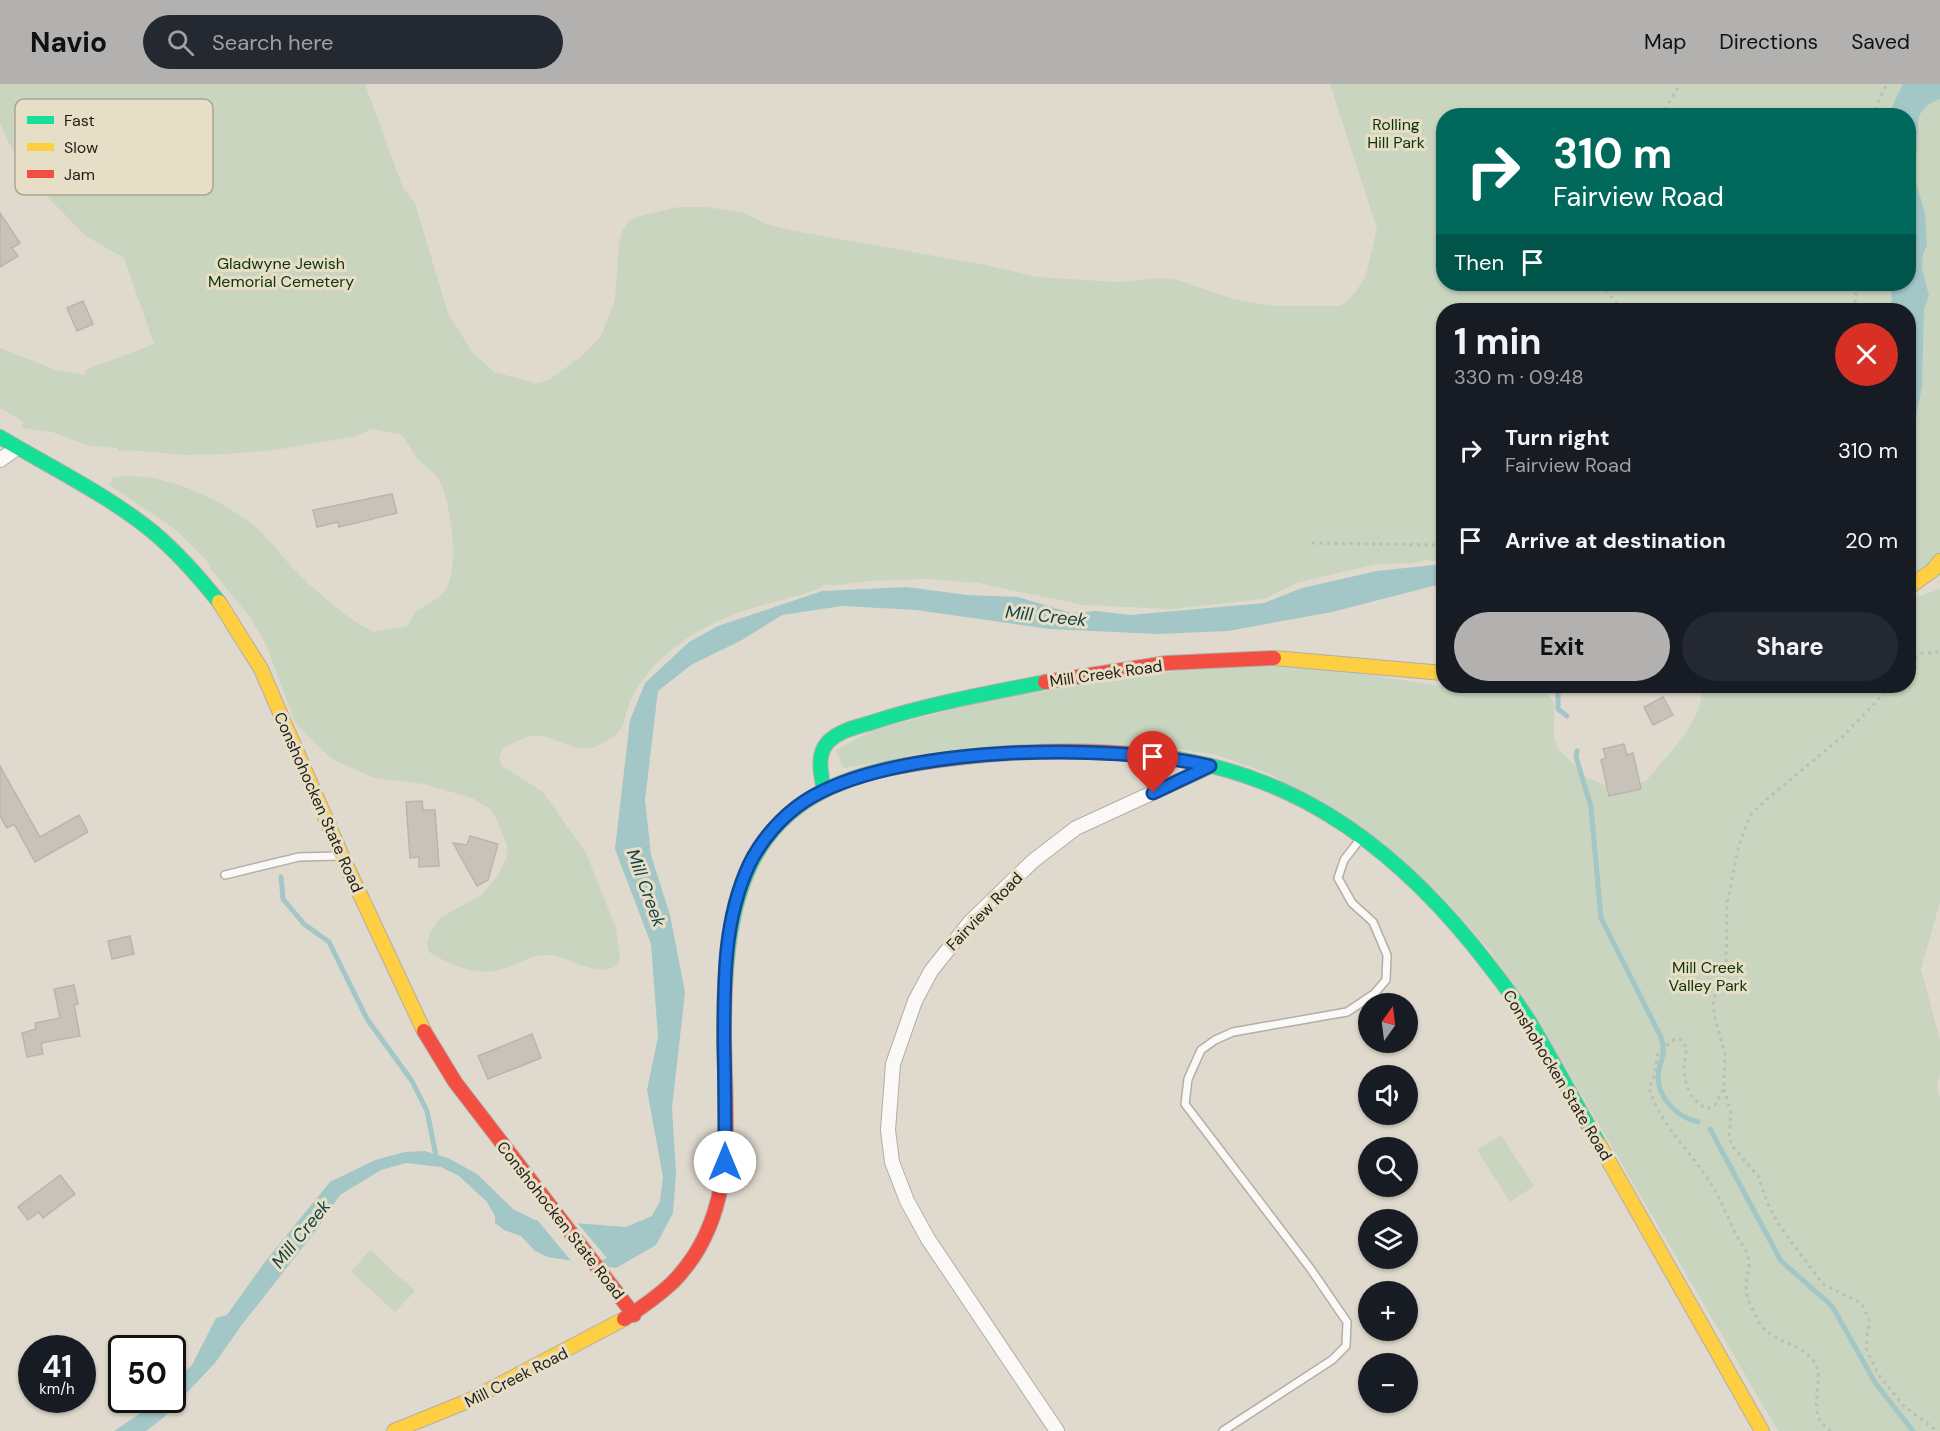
<!DOCTYPE html>
<html lang="en">
<head>
<meta charset="utf-8">
<style>
  :root { --surface:#171b24; --page:#242831; --text:#f1f3f6; --muted:#9ea1a6; --accent:#b2b1af }
  body { margin:0; font-family:"DM Sans",sans-serif; background:var(--page); color:var(--text); height:100vh; display:flex; flex-direction:column; font-size:22px; white-space:nowrap }
  * { box-sizing:border-box; margin:0 }
  p { font-size:20px; color:var(--muted) }
  .icon { flex:none; width:33px; height:33px; fill:none; stroke:currentColor; stroke-width:2; stroke-linecap:round; stroke-linejoin:round }
  .map { position:relative; flex:1; overflow:hidden }
  .details { position:absolute; left:1436px; top:219px; width:480px; height:390px; display:flex; flex-direction:column; background:var(--surface); border-radius:24px; box-shadow:0 2px 4px #0004 }
  .details>* { flex:none }
  .banner { position:absolute; left:1436px; top:24px; width:480px; height:183px; border-radius:24px; box-shadow:0 2px 4px #0004; background:#00695c; color:#fff; overflow:hidden }
  .needle { width:39px; rotate:14deg }
  .tools { position:absolute; left:1358px; top:909px; display:grid; gap:12px }
  .tools a { display:grid; place-items:center; width:60px; height:60px; border-radius:50%; background:var(--surface); box-shadow:0 2px 4px #0004; font-size:30px }
  .speed { position:absolute; left:18px; top:1251px; display:flex; gap:12px; font-size:30px; font-weight:700; text-align:center }
  .speed>* { display:grid; place-content:center; width:78px; height:78px; border-radius:50%; background:var(--surface); box-shadow:0 2px 4px #0004; line-height:1 }
  .speed small { font-size:15px; font-weight:400 }
  .speed .limit { border:3px solid #111; border-radius:9px; background:#fff; color:#111 }
  .pin { position:absolute; display:grid; place-items:center; width:51px; height:51px; color:#fff; margin:-62px -26px; border-radius:50% 50% 50% 0; rotate:-45deg; box-shadow:0 0 6px #0007 }
  .pin .icon { rotate:45deg }
  .me { position:absolute; width:66px; margin:-33px; rotate:0deg; stroke-linejoin:round; filter:drop-shadow(0 0 4px #0008) }
  .turn { display:flex; align-items:center; gap:21px; height:126px; padding:0 18px; font-size:27px }
  .turn .icon { width:78px; height:78px; stroke-width:2.5 }
  .turn b { display:block; font-size:42px; line-height:51px }
  .then { display:flex; align-items:center; height:57px; padding:0 18px; background:#0003; gap:12px; font-size:22px }
  .round { display:grid; place-items:center; flex:none; width:63px; height:63px; border-radius:32px; background:var(--page) }
  .summary { display:flex; align-items:center; justify-content:space-between; height:102px; padding:0 18px }
  h1 { font-size:36px; font-weight:700; line-height:45px }
  .button { display:flex; gap:12px; margin-top:auto; padding:12px 18px }
  .button a { flex:1; height:69px; border-radius:36px; background:var(--accent); color:#111; font-size:24px; font-weight:700; line-height:69px; text-align:center }
  .button a+a { background:var(--page); color:var(--text) }
  ul { padding:0; list-style:none }
  li { display:flex; align-items:center; gap:18px; height:90px; padding:0 18px }
  li div { flex:1 }
  li b { display:block; font-size:22px }
  li em { font-style:normal }
  header { display:flex; align-items:center; gap:36px; box-sizing:border-box; height:84px; padding:0 30px; background:var(--accent); color:#111 }
  header strong { font-size:28px }
  nav { display:flex; gap:33px; margin-inline-start:auto; font-size:21px }
  .search { width:420px; height:54px; background:var(--page); display:flex; align-items:center; gap:15px; box-sizing:border-box; padding:0 21px; border-radius:33px; color:var(--muted); font-size:22px }
  .map>svg:first-child { display:block }
  .green { fill:#c9d5bf; fill-rule:evenodd }
  .water { fill:#a3c6c6 }
  .pier { fill:#e0dace }
  .lines { fill:none; stroke-linecap:round; stroke-linejoin:round }
  .stream { stroke:#a3c6c6; stroke-width:5 }
  .building { fill:#c8c3ba; stroke:#bab5ac; stroke-width:1.5 }
  .lane-casing { stroke:#b2aea5; stroke-width:10 }
  .street-casing { stroke:#b2aea5; stroke-width:16 }
  .fast-casing { stroke:#b2aea5; stroke-width:16 }
  .slow-casing { stroke:#b2aea5; stroke-width:16 }
  .jam-casing { stroke:#b2aea5; stroke-width:16 }
  .path { stroke:#bebcb8; stroke-width:3; stroke-dasharray:3 4.5; stroke-linecap:butt }
  .lane { stroke:#faf9f8; stroke-width:7 }
  .street { stroke:#faf9f8; stroke-width:14 }
  .fast { stroke:#16e098; stroke-width:14 }
  .slow { stroke:#ffcf43; stroke-width:14 }
  .jam { stroke:#f24e42; stroke-width:14 }
  .route-casing { stroke:#114b97; stroke-width:15 }
  .route { stroke:#1a73e8; stroke-width:10 }
  .labels { text-anchor:middle; stroke-width:6; stroke-linejoin:round; paint-order:stroke }
  .park-label { font-size:16px; fill:#0b3608; stroke:#e7dec7 }
  .street-label { font-size:16px; fill:#232018; stroke:#e7dec7 }
  .water-label { font-size:18px; font-style:italic; fill:#124347; stroke:#e7dec7 }
  .key { fill:#e7dec7; stroke:#aca592; stroke-width:1.5 }
  .key-label { font-size:16px; fill:#232018 }
</style>
</head>
<body>
<header>
<strong>Navio</strong>
<div class="search"><svg class="icon" aria-label="search" viewBox="0 0 24 24"><circle cx="10" cy="10" r="6"/><path d="M15 15l6 6"/></svg>Search here</div>
<nav><a>Map</a><a>Directions</a><a>Saved</a></nav>
</header>
<div class="map">
<svg width="1940" height="1347" viewBox="0 0 1940 1347">
  <rect width="100%" height="100%" fill="#e0dace"/>
  <!-- green -->
  <path class="green" d="M0,0H365L403,104L415,119L448,229L472,268L494,288L536,299L549,296L583,271L601,252L615,216L619,160L622,147L630,136L643,131L679,123H707L744,129L766,140L790,146L985,181L1037,193L1117,198L1162,194L1178,196L1233,215L1274,222H1340L1350,215L1365,194L1377,145L1330,0H1940V473L1908,501V226H1443V478L1427,476L1413,479L1376,480L1296,499L1264,515L1172,525L1083,521L978,499L927,495L869,497L833,502L827,500C813,509 795,512 780,516C735,529 706,538 669,568C655,579 643,594 634,610C619,635 633,646 597,662C577,672 552,649 531,652C521,654 511,661 502,665L499,674L502,682L543,708L586,769L616,844L620,872L618,881C594,895 573,873 548,871C530,870 515,882 499,886C475,892 449,880 429,868L427,858L430,849L441,833L482,811L499,790L507,772V762L496,734L490,725L472,714L424,700L374,694L332,675L296,640L265,558L249,532L211,485L206,476L176,446L110,401L113,393C163,387 214,412 253,441C267,452 279,469 291,482C314,506 343,532 373,548L407,542C410,538 413,531 417,527C427,519 439,516 446,505C460,482 451,415 437,393C433,387 426,383 420,377C413,370 408,360 402,351L372,345L352,353L275,366L226,370L186,371L128,366L119,367L117,364L90,362L52,348L22,344L23,338L0,324V264L56,286L86,291L85,286L154,260L124,174L86,152L23,88L0,40ZM1443,32H1908V200H1443Z
    M1940,505V818L1921,885L1940,956V991L1937,1004L1940,1013V1347H1778L1540,940L1490,867L1438,808L1272,691L1217,671L1152,661L1070,660L958,666L843,684L836,666L875,645L994,615L1196,584L1289,579L1443,602L1545,608L1554,618V651L1558,665L1586,693L1609,703H1628L1647,696L1685,651L1699,625L1703,602H1908V516Z
    M1501,1051L1534,1102L1510,1118L1477,1066Z
    M370,1166L415,1207L395,1228L351,1188Z"/>
  <!-- water -->
  <path class="water" d="M1903,0H1940V15C1928,20 1920,24 1918,38L1915,96L1925,129L1927,161L1923,170L1922,185L1929,212L1924,225L1922,302L1908,376V226H1892L1891,200H1908V32L1888,31Z
    M1443,480V502H1433L1332,528L1228,547L1157,550L1049,545L916,526L842,522L782,531L742,556L691,581L658,607L645,716L651,771L670,831L685,908L672,1024L676,1089L673,1129L656,1161L616,1184L548,1173L535,1167L521,1152L504,1146L495,1139V1132L487,1118L459,1092L441,1083L406,1079L381,1086L340,1111L317,1145L241,1242L215,1279L163,1334L146,1347H114L141,1329L155,1316H172L173,1299L192,1281L216,1234L227,1231L264,1179L330,1098L375,1076L405,1068L425,1067L448,1074L477,1090L513,1125L535,1136L626,1143L652,1132L660,1117L663,1093L647,1006L658,953L651,860L615,765L630,636L645,599L689,558L718,542L822,507L907,503L967,511L1018,513L1071,529L1097,527L1130,531L1264,519L1302,504L1377,487Z"/>
  <!-- pier -->
  <path class="pier" d="M534,1132L574,1135L607,1174L588,1181L572,1178Z"/>
  <g class="lines">
    <!-- stream -->
    <path class="stream" d="M1558,602V625L1567,632
      M1577,667L1576,673L1591,723L1601,834L1661,953C1666,969 1662,971 1659,986C1654,1011 1676,1033 1698,1038
      M281,793L283,815L304,840L329,858L367,935L412,997L427,1027L436,1072
      M1710,1045L1781,1177L1832,1222L1876,1300L1913,1347"/>
  </g>
  <!-- building -->
  <path class="building" d="M0,129L20,159L12,164L18,172L0,183Z
    M83,217L93,240L77,247L67,224Z
    M392,410L397,429L339,443L338,438L317,443L313,426Z
    M1663,613L1673,631L1653,641L1644,623Z
    M1624,660L1627,671L1633,669L1641,705L1609,712L1601,676L1606,674L1603,665Z
    M0,682L40,753L79,731L88,748L35,778L14,740L7,744L0,732Z
    M422,717L423,726H435L439,782L419,783V773L410,774L406,718Z
    M470,752L498,760L488,796L477,802L453,759L467,761Z
    M130,852L134,870L112,875L108,857Z
    M74,901L78,920L74,921L80,952L41,959L43,970L27,973L22,949L36,945L35,939L60,934L54,905Z
    M532,950L541,974L488,995L478,972Z
    M60,1091L75,1110L43,1134L39,1128L28,1136L18,1123Z"/>
  <g class="lines">
    <!-- lane casing -->
    <g class="lane-casing">
      <path id="lane" d="M225,791L299,773L340,772
        M1223,1347L1332,1276L1346,1262L1347,1238L1310,1184L1185,1020L1188,995L1201,966L1215,956L1233,948L1347,928L1374,910L1386,896L1387,871L1373,838L1352,819L1338,794L1344,776L1361,754"/>
    </g>
    <!-- street casing -->
    <g class="street-casing">
      <path id="street" d="M0,376L17,364
        M1057,1347L928,1155L907,1117L892,1078L888,1046L893,980L915,917L931,887L970,838L1033,777L1076,744L1211,682"/>
    </g>
    <!-- fast casing -->
    <g class="fast-casing">
      <path id="fast" d="M0,353C50,383 108,411 153,448C177,468 199,493 219,518
        M1147,671C1285,684 1386,755 1472,860C1492,885 1512,910 1529,937C1553,977 1575,1019 1599,1060
        M824,706C821,690 816,671 828,658C839,647 856,643 870,639C927,620 986,610 1045,598
        M724,942C725,803 750,709 902,682"/>
    </g>
    <!-- slow casing -->
    <g class="slow-casing">
      <path id="slow" d="M1908,504L1933,486L1940,477
        M219,518L261,585L342,772L424,947
        M1274,574L1443,589
        M1599,1060L1762,1347
        M394,1347L468,1317L624,1235"/>
    </g>
    <!-- jam casing -->
    <g class="jam-casing">
      <path id="jam" d="M1045,598L1167,579L1274,574
        M902,682C983,668 1066,663 1147,671
        M424,947L455,998L634,1231
        M624,1235C641,1224 657,1213 672,1199C742,1129 724,1032 724,942"/>
    </g>
    <!-- path -->
    <path class="path" d="M1661,32L1680,0
      M1871,32L1887,0
      M1601,200L1617,220L1626,226
      M1854,226L1857,200
      M1312,459L1443,461
      M1908,578L1923,569L1940,568
      M1724,1005L1731,1029L1729,1053L1732,1062L1758,1092L1769,1123L1781,1144L1823,1200L1861,1219L1869,1236L1866,1264L1878,1290L1903,1321L1937,1347
      M1831,1347C1801,1329 1829,1297 1813,1276C1798,1257 1771,1259 1759,1238C1754,1229 1746,1214 1746,1204C1746,1193 1751,1183 1748,1172C1746,1164 1738,1156 1735,1148C1726,1130 1719,1112 1708,1095C1688,1065 1659,1039 1649,1004L1655,990L1658,968L1675,955H1680L1687,964C1681,988 1684,1013 1707,1025L1715,1021L1724,1004L1725,969L1715,935L1713,916L1726,884L1727,820L1738,765L1747,739L1752,729L1766,716L1843,652L1878,616L1888,602"/>
    <!-- lane -->
    <use href="#lane" class="lane"/>
    <!-- street -->
    <use href="#street" class="street"/>
    <!-- fast -->
    <use href="#fast" class="fast"/>
    <!-- slow -->
    <use href="#slow" class="slow"/>
    <!-- jam -->
    <use href="#jam" class="jam"/>
  </g>
  <g class="lines">
    <!-- route casing -->
    <g class="route-casing">
      <path id="route" d="M725,1078C725,1038 725,999 724,960C724,899 723,837 749,781C761,756 782,732 805,717C894,660 1110,659 1210,682L1153,709"/>
    </g>
    <!-- route -->
    <use href="#route" class="route"/>
  </g>
  <g class="labels">
    <!-- park labels -->
    <g class="park-label">
      <text x="1396" y="46">Rolling<tspan x="1396" dy="18">Hill Park</tspan></text>
      <text x="281" y="185">Gladwyne Jewish<tspan x="281" dy="18">Memorial Cemetery</tspan></text>
      <text x="1708" y="889">Mill Creek<tspan x="1708" dy="18">Valley Park</tspan></text>
    </g>
    <!-- street labels -->
    <g class="street-label">
      <text transform="translate(1106 589) rotate(-8)" y="6">Mill Creek Road</text>
      <text transform="translate(319 718) rotate(66)" y="6">Conshohocken State Road</text>
      <text transform="translate(984 827) rotate(-46)" y="6">Fairview Road</text>
      <text transform="translate(1558 991) rotate(59)" y="6">Conshohocken State Road</text>
      <text transform="translate(561 1136) rotate(52)" y="6">Conshohocken State Road</text>
      <text transform="translate(516 1293) rotate(-27)" y="6">Mill Creek Road</text>
    </g>
    <!-- water labels -->
    <g class="water-label">
      <text transform="translate(1046 532) rotate(6)" y="6">Mill Creek</text>
      <text transform="translate(646 804) rotate(70)" y="6">Mill Creek</text>
      <text transform="translate(301 1150) rotate(-51)" y="6">Mill Creek</text>
    </g>
  </g>
  <!-- legend -->
  <rect x="15" y="15" width="198" height="96" rx="9" class="key"/>
  <rect x="27" y="32" width="27" height="8" fill="#16e098"/>
  <rect x="27" y="59" width="27" height="8" fill="#ffcf43"/>
  <rect x="27" y="86" width="27" height="8" fill="#f24e42"/>
  <g class="key-label">
    <text x="64" y="42">Fast</text>
    <text x="64" y="69">Slow</text>
    <text x="64" y="96">Jam</text>
  </g>
</svg>
<div class="tools">
<a><svg class="needle" viewBox="-14 -14 28 28"><path d="M0-13l5 13h-10z" fill="#e53935"/><path d="M0 13l5-13h-10z" fill="#9ea1a6"/></svg></a>
<a><svg class="icon" aria-label="sound" viewBox="0 0 24 24"><path d="M4 9h4l5-4v14l-5-4H4zM17 9q2 3 0 6"/></svg></a>
<a><svg class="icon" aria-label="search" viewBox="0 0 24 24"><circle cx="10" cy="10" r="6"/><path d="M15 15l6 6"/></svg></a>
<a><svg class="icon" aria-label="layers" viewBox="0 0 24 24"><path d="M12 4l9 5-9 5-9-5zM3 14l9 5 9-5"/></svg></a>
<a>+</a>
<a>−</a>
</div>
<div class="speed"><div>41<small>km/h</small></div><div class="limit">50</div></div>
<div class="pin" style="left:1153px;top:709px;background:#d93025"><svg class="icon" aria-label="arrive" viewBox="0 0 24 24"><path d="M6 21V4h12l-3 4 3 4H6"/></svg></div>
<svg class="me" style="left:725px;top:1078px" viewBox="-20 -20 40 40"><circle r="19" fill="#fff"/><path d="M0-13L10 11 0 6-10 11z" fill="#1a73e8"/></svg>
<div class="banner">
<div class="turn"><svg class="icon" aria-label="right" viewBox="0 0 24 24"><path d="M7 20v-9h11M14 6l5 5-5 5"/></svg><div><b>310 m</b>Fairview Road</div></div>
<div class="then">Then<svg class="icon" aria-label="arrive" viewBox="0 0 24 24"><path d="M6 21V4h12l-3 4 3 4H6"/></svg></div>
</div>
<section class="details">
<div class="summary"><div><h1>1 min</h1><p>330 m · 09:48</p></div><a class="round" style="background:#d93025;color:#fff"><svg class="icon" aria-label="close" viewBox="0 0 24 24"><path d="M6 6l12 12M18 6L6 18"/></svg></a></div>
<ul>
<li><svg class="icon" aria-label="right" viewBox="0 0 24 24"><path d="M7 20v-9h11M14 6l5 5-5 5"/></svg><div><b>Turn right</b><p>Fairview Road</p></div><em>310 m</em></li>
<li><svg class="icon" aria-label="arrive" viewBox="0 0 24 24"><path d="M6 21V4h12l-3 4 3 4H6"/></svg><div><b>Arrive at destination</b></div><em>20 m</em></li>
</ul>
<div class="button"><a>Exit</a><a>Share</a></div>
</section>
</div>
</body>
</html>
